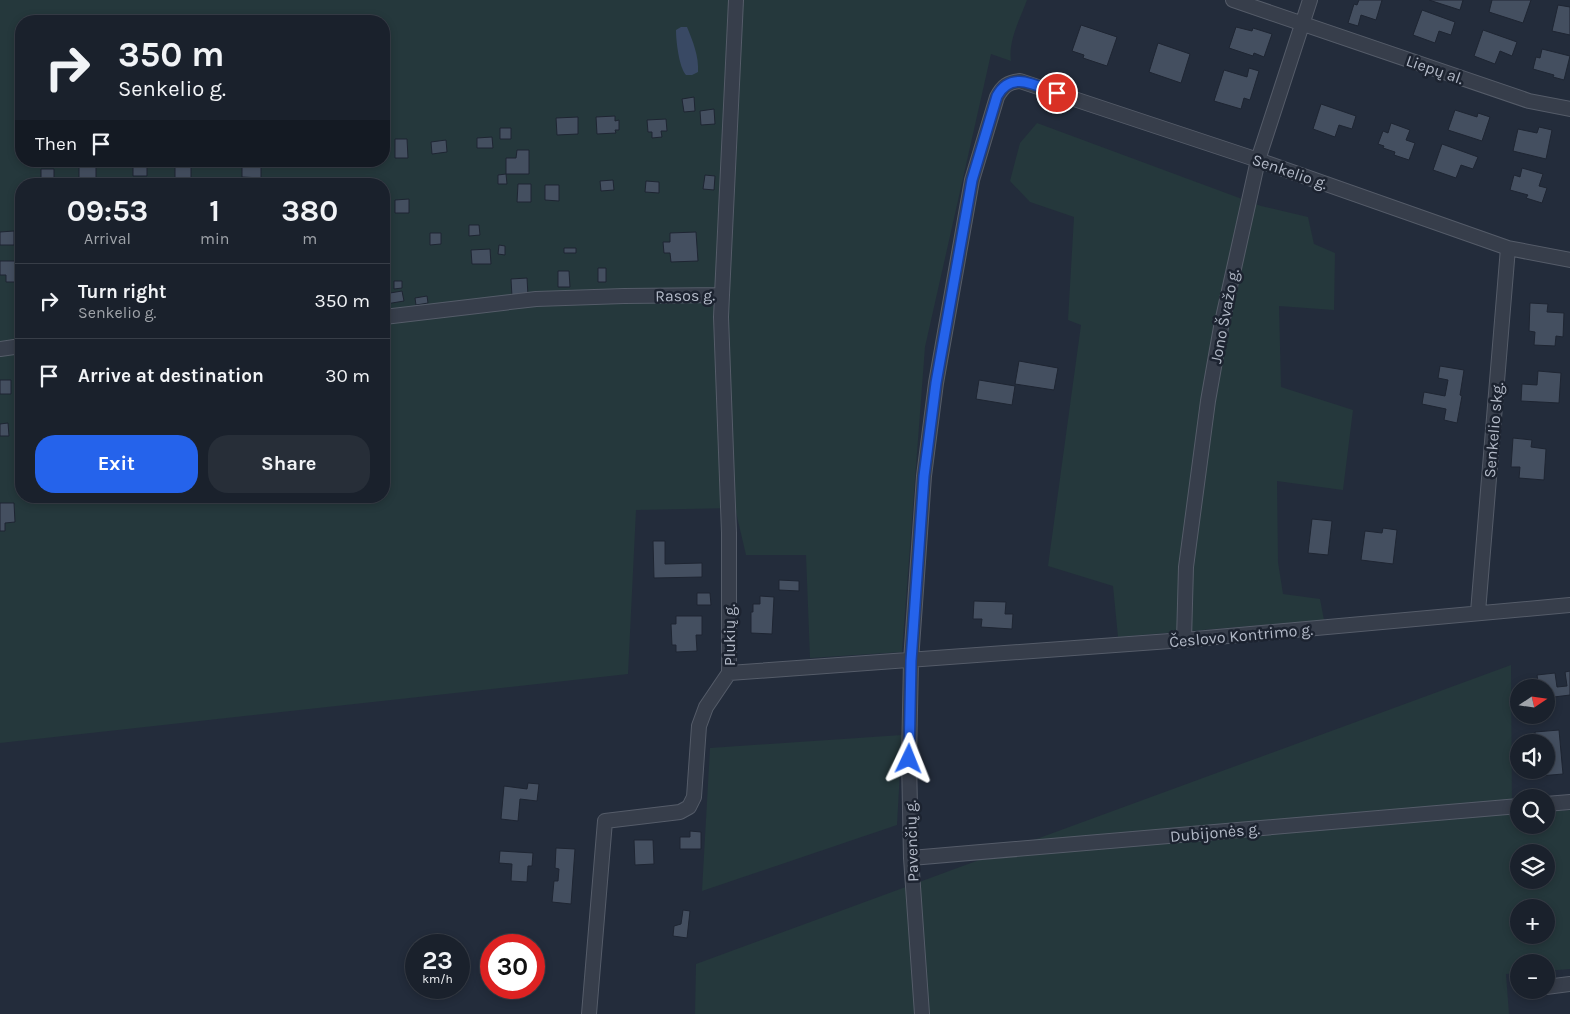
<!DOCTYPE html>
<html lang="en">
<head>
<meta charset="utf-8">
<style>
  :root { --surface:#1a212c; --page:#272e38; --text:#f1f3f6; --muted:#9fa3a9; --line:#383e48; --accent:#2563eb }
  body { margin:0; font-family:Karla,sans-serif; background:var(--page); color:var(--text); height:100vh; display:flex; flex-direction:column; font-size:19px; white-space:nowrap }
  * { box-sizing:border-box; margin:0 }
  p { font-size:16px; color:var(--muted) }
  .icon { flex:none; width:28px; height:28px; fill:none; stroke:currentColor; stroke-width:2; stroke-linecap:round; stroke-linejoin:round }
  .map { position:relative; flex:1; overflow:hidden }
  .sheet { position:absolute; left:15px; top:178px; width:375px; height:325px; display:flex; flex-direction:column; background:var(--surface); border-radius:20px; box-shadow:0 2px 8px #0003,0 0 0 1px var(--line) }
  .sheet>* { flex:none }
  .hud { position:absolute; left:15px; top:15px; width:375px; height:152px; border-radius:20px; box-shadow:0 2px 8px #0003,0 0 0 1px var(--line); background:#1a212c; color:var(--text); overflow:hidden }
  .needle { width:32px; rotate:77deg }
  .tools { position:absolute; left:1510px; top:679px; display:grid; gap:10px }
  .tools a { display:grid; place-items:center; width:45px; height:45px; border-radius:50%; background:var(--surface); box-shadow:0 2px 8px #0003,0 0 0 1px var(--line); font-size:25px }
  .speed { position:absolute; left:405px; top:934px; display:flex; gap:10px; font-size:25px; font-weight:700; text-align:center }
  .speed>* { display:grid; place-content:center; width:65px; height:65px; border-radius:50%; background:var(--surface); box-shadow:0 2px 8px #0003,0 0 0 1px var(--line); line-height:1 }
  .speed small { font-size:12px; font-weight:400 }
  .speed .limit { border:8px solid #d22; background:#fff; color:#111 }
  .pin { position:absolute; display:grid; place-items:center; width:42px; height:42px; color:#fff; margin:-21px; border:2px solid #fff; border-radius:50%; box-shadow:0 1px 5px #0007 }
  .me { position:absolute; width:55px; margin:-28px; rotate:2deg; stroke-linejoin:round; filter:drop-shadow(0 0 4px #0008) }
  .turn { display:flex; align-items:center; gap:18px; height:105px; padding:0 20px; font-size:22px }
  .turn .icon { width:65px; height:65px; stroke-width:2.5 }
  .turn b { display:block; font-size:35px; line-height:42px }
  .then { display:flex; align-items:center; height:48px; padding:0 20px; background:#0003; gap:10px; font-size:19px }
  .eta { display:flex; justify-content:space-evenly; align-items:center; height:85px; text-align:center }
  .eta b { font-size:30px; font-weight:700; line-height:35px }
  .button { display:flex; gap:10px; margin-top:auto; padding:10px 20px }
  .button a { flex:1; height:58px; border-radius:20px; background:var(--accent); color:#fff; font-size:20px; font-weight:700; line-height:58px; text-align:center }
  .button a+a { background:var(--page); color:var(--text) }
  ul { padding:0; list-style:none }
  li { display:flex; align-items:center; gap:15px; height:75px; padding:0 20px; border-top:1px solid var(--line) }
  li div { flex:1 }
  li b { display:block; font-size:19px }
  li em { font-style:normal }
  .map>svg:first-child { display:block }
  .green { fill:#25383c; fill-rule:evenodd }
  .water { fill:#394964 }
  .building { fill:#444f60; stroke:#1e2532 }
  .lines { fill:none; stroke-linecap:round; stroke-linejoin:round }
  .street-casing { stroke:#555c69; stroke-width:16 }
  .street { stroke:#373e4b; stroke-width:14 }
  .route-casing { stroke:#184099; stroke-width:12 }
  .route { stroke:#2563eb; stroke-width:9 }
  .labels { text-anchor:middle; stroke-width:5; stroke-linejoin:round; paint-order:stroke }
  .street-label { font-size:16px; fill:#b2b9c7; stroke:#1c2330 }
</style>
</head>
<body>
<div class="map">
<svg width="1570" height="1014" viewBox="0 0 1570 1014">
  <rect width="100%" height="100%" fill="#232c3b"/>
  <!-- green -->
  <path class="green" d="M0,0H1027C1020,19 1008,41 1011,61L991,54L925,347L902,652L810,658L806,555H746L735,508L636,510L628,674L0,743ZM21,21H384V161H21ZM21,184H384V496H21Z
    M1037,123L1261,206L1308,217L1314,244L1335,253L1334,310L1279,306L1281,387L1353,410L1343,490L1277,481L1278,562L1283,594L1320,599L1324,620L1118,637L1113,586L1048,566L1081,325L1068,320L1074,217L1030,202L1010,181L1020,143Z
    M1511,665L1512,815L1519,814V825H1546V812L1570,810V969L1546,971V962H1519V973L1506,974L1509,1014H695L696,964ZM1519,852H1546V880H1519ZM1519,908H1546V935H1519Z
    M902,735L897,825L702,891L710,748Z"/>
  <!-- water -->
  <path class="water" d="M681,27H687C693,42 699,56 698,72L692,75H686C679,67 676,41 676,30Z"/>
  <!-- building -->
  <path class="building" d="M1359,0H1382L1376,20L1361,15L1358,26L1348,23L1354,4L1357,5Z
    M1429,0H1463L1460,10Z
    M1492,0H1531L1523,23L1489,12Z
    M1558,5L1570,7V35L1552,31Z
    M1422,10L1455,22L1451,35L1439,31L1435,43L1413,35Z
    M1081,25L1117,37L1107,66L1083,58L1084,55L1072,51Z
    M1236,27L1252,31L1253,28L1272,34L1264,57L1254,53L1253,56L1229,48Z
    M1483,30L1517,42L1512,56L1500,51L1495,64L1474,56Z
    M1158,43L1190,54L1181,83L1149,72Z
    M1542,49L1570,56L1564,80L1553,77L1554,75L1533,69L1536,57L1540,58Z
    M1249,68L1259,71L1250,100L1244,98L1241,109L1214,101L1224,70L1247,77Z
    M694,97L695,111L684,112L682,99Z
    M1321,104L1356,116L1352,129L1339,125L1335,137L1313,129Z
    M714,109L715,124L701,125L700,111Z
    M1455,110L1477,117L1478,113L1490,117L1482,141L1448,130Z
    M615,116V121L619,120V130H615L616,133L597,134L596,117Z
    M578,117V134L557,135L556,118Z
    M666,119L667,131H661L662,137L652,138V132H648L647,120Z
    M1391,123L1410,130L1406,140L1415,143L1409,160L1394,155L1395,152L1383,148L1384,146L1378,144L1383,131L1388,133Z
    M1539,127L1552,130L1546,159L1513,151L1518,129L1537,133Z
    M500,128H511V139H500Z
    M492,137L493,148H477V138Z
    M395,139H407L408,158H395Z
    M446,140L447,152L432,154L431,142Z
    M1442,144L1478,157L1473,169L1461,165L1456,178L1433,170Z
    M517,150H529V174H506V158H516Z
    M187,161H197V167H191V183L175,182V162Z
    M242,161H261V178L242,177Z
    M79,165H96V180H79Z
    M133,166H147V176H133Z
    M1522,168L1543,174L1539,186L1547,188L1542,203L1526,198L1528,195L1510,190L1514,175L1520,177Z
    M41,169H54V179H41Z
    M506,174L507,184H498V175Z
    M705,175L715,176L714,190L703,189Z
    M613,180L614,190L601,191L600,181Z
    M646,181L659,182V193L645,192Z
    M518,184H531V202H517Z
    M545,185H559V201L545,200Z
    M409,199V213H395V200Z
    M469,225H479L480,235L469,236Z
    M14,231V245H0V232Z
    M696,232L698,261L671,262L670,253H664L663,242H670V233Z
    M430,233H441V244L430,245Z
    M499,245L505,246V255L498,254Z
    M564,248H576V253H564Z
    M490,249L491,264H472L471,250Z
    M0,261H18V282H6V275H0Z
    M598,268H606V282H598Z
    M558,271H569L570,287H558Z
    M527,278L528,296L512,297L511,279Z
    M394,281H402V288L394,289Z
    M402,291L404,301L386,304L384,294Z
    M427,296L428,303L416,305L415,298Z
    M1530,303L1548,304L1547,312L1564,313L1563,337L1556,336L1555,346L1534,345L1535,332L1529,331Z
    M1019,361L1058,368L1054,390L1015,384Z
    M1440,366L1464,370L1460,395L1462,396L1457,423L1444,420L1446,409L1422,404L1424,392L1445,396L1448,380L1438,378Z
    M1538,371L1561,373L1559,403L1521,401L1522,384L1537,385Z
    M0,380H11V394H0Z
    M979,380L1015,386L1012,405L976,399Z
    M8,423L9,436H0V424Z
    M1513,438L1532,440L1531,447L1546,449L1544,480L1519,478L1520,467H1511Z
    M0,503H14L15,522L5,523V531H0Z
    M1312,519L1332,521L1328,555L1308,553Z
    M1383,528L1397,530L1393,564L1361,560L1365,531L1382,533Z
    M653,541H665V564L702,563V577L654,578Z
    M779,580L799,581V591L779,590Z
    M697,593H710L711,605H697Z
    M760,596L774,597L772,634L751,633V612H753V604H760Z
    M974,601L1006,602L1005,614H1013L1012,629L981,627L982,619H973Z
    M676,616H702V635H696L697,651L676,652V645H672L671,624H676Z
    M1570,671V695L1546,698V688H1539L1537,675L1555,673L1557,687L1567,686L1565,672Z
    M1559,730L1563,774L1539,776V770H1546V758L1552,757L1551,748H1546V742H1536L1535,732Z
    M528,783L539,784L537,801L520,799L518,821L501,819L504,786L527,789Z
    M690,831L701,832V849H680V837H690Z
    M634,840H653L654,864L635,865Z
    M556,848L575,849L571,904L552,902L554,881H558L559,869L555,868Z
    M500,851L533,853L532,866H528L527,882L511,881L512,864L499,863Z
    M683,910L690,911L687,938L673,936L674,926L681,924Z"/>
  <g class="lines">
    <!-- street casing -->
    <g class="street-casing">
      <path id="street" d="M1233,0L1529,101L1570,109
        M384,317L536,299L624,296L722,295L736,0
        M0,349L21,346
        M1478,612L1508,248
        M1184,640L1186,567L1208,401L1221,327L1258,160L1310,0
        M729,673L1184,640L1570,605
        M1546,804L1570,802
        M911,858L1519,806
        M1546,987L1570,984
        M589,1014L605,821L680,812L689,807L694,797L699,726L706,707L729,673V533L721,317L722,295
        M922,1014L911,858L909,759L911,661L924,476L936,383L972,180L997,97C1003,86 1008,82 1020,81L1258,160L1508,248L1570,260"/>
    </g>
    <!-- street -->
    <use href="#street" class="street"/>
  </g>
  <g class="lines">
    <!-- route casing -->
    <g class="route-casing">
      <path id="route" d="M909,759L911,661L924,476L936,383L972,180L997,96C1011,70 1035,85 1057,93"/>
    </g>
    <!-- route -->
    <use href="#route" class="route"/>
  </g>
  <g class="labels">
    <!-- street labels -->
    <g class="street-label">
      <text transform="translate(1435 69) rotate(19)" y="6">Liepų al.</text>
      <text transform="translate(1290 171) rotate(19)" y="6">Senkelio g.</text>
      <text transform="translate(685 295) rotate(-1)" y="6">Rasos g.</text>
      <text transform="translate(1224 316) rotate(-79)" y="6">Jono Švažo g.</text>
      <text transform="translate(1493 430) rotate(-85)" y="6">Senkelio skg.</text>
      <text transform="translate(729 635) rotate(-90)" y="6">Plukių g.</text>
      <text transform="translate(1241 635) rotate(-5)" y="6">Česlovo Kontrimo g.</text>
      <text transform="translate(1215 832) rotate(-5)" y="6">Dubijonės g.</text>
      <text transform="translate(911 841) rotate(-92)" y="6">Pavenčių g.</text>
    </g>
  </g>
</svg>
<div class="tools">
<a><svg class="needle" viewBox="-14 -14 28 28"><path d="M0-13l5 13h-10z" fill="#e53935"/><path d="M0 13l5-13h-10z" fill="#9fa3a9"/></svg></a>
<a><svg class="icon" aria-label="sound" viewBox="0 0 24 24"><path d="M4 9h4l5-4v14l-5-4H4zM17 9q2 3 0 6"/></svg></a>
<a><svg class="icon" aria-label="search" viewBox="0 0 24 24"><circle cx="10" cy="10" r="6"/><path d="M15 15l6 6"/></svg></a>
<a><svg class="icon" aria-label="layers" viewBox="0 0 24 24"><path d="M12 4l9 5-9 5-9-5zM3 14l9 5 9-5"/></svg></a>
<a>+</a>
<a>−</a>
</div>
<div class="speed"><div>23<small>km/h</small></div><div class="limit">30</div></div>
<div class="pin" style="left:1057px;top:93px;background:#d93025"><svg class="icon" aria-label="arrive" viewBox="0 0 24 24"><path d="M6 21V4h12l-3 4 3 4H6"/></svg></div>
<svg class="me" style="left:909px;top:759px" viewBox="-20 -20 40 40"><path d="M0-17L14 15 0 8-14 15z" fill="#2563eb" stroke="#fff" stroke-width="4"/></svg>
<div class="hud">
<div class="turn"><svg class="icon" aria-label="right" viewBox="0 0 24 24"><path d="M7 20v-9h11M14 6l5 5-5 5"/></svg><div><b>350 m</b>Senkelio g.</div></div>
<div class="then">Then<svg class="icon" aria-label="arrive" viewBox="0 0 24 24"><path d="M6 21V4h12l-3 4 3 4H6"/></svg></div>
</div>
<section class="sheet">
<div class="eta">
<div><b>09:53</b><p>Arrival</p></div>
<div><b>1</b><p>min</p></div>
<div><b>380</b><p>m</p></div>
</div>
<ul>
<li><svg class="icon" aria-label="right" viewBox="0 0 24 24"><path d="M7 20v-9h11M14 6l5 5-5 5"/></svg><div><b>Turn right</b><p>Senkelio g.</p></div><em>350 m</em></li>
<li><svg class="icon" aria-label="arrive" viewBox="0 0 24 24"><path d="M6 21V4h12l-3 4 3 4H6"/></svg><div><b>Arrive at destination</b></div><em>30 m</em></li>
</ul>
<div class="button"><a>Exit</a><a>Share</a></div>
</section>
</div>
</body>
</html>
